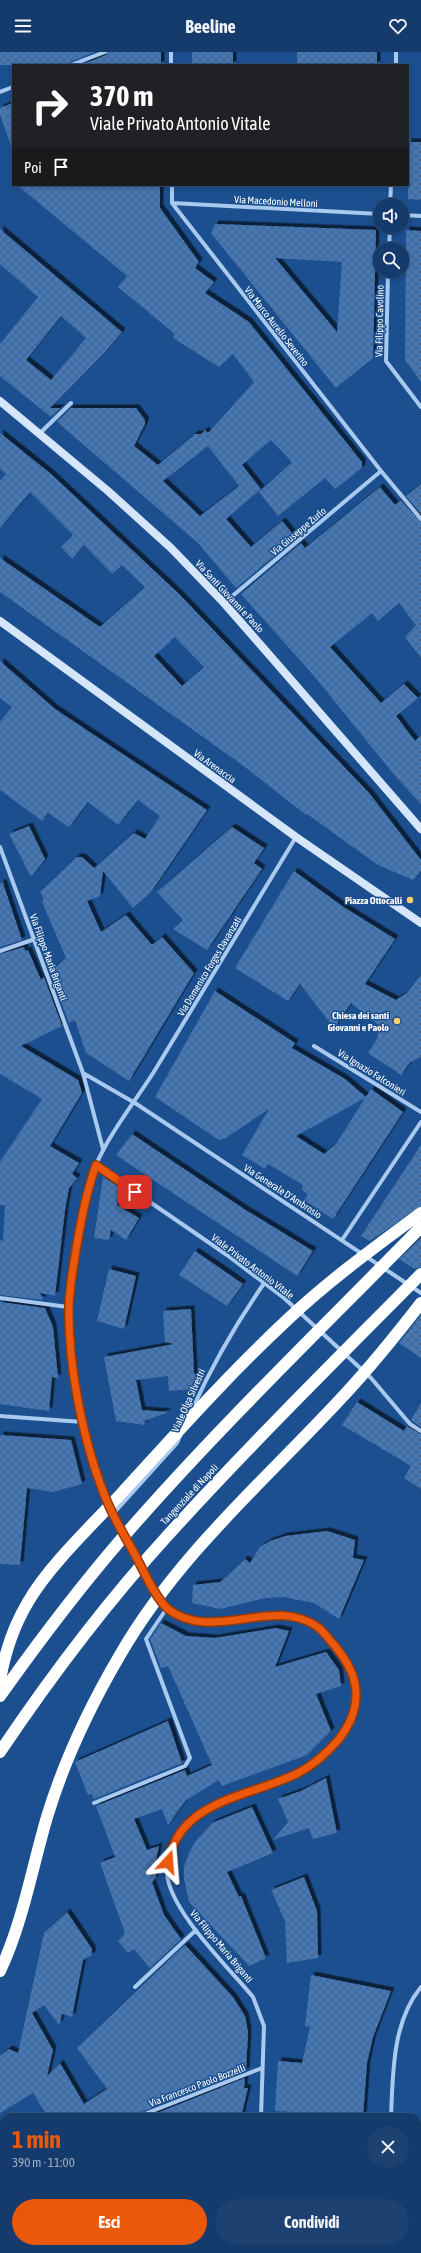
<!DOCTYPE html>
<html lang="it">
<head>
<meta charset="utf-8">
<style>
  :root { --surface:#143b6b; --page:#1d4271; --text:#f1f3f6; --muted:#9dadc1; --line:#33557e; --accent:#ea580c }
  body { margin:0; font-family:"Asap Condensed",sans-serif; background:var(--page); color:var(--text); height:100vh; display:flex; flex-direction:column; font-size:15px; white-space:nowrap }
  * { box-sizing:border-box; margin:0 }
  p { font-size:13px; color:var(--muted) }
  .icon { flex:none; width:22px; height:22px; fill:none; stroke:currentColor; stroke-width:2; stroke-linecap:round; stroke-linejoin:round }
  .map { position:relative; flex:1; overflow:hidden }
  .drawer { position:absolute; left:0px; top:2061px; width:421px; height:140px; display:flex; flex-direction:column; background:var(--surface); border-radius:12px 12px 0 0; box-shadow:0 2px 6px #0003,0 0 0 1px var(--line) }
  .drawer>* { flex:none }
  .guide { position:absolute; left:12px; top:12px; width:397px; height:122px; border-radius:0px; box-shadow:0 2px 6px #0003,0 0 0 1px var(--line); background:#202124; color:#fff; overflow:hidden }
  .buttons { position:absolute; left:373px; top:146px; display:grid; gap:8px }
  .buttons a { display:grid; place-items:center; width:36px; height:36px; border-radius:50%; background:var(--surface); box-shadow:0 2px 6px #0003,0 0 0 1px var(--line); font-size:20px }
  .pin { position:absolute; display:grid; place-items:center; width:34px; height:34px; color:#fff; margin:-17px; border-radius:8px; box-shadow:0 2px 6px #0006 }
  .me { position:absolute; width:44px; margin:-22px; rotate:19deg; stroke-linejoin:round; filter:drop-shadow(0 0 3px #0008) }
  .turn { display:flex; align-items:center; gap:14px; height:84px; padding:0 12px; font-size:18px }
  .turn .icon { width:52px; height:52px; stroke-width:2.5 }
  .turn b { display:block; font-size:28px; line-height:34px }
  .then { display:flex; align-items:center; height:38px; padding:0 12px; background:#0003; gap:8px; font-size:15px }
  .round { display:grid; place-items:center; flex:none; width:42px; height:42px; border-radius:21px; background:var(--page) }
  .headline { display:flex; align-items:center; justify-content:space-between; height:68px; padding:0 12px }
  h1 { font-size:24px; font-weight:700; line-height:30px; color:var(--accent) }
  .button { display:flex; gap:8px; margin-top:auto; padding:8px 12px }
  .button a { flex:1; height:46px; border-radius:24px; background:var(--accent); color:#fff; font-size:16px; font-weight:700; line-height:46px; text-align:center }
  .button a+a { background:var(--page); color:var(--text) }
  header { display:flex; justify-content:space-between; align-items:center; height:52px; padding:0 12px; background:var(--surface); font-size:18px; font-weight:700 }
  .map>svg:first-child { display:block }
  .building { fill:url(#building-cross-hatch); fill-rule:evenodd; filter:url(#shadow) }
  .lines { fill:none; stroke-linecap:round; stroke-linejoin:round }
  .minor { stroke:#a9c9ee; stroke-width:4 }
  .secondary { stroke:#d6e6fa; stroke-width:8 }
  .motorway-bridge { stroke:#fff; stroke-width:12 }
  .route-casing { stroke:#983908; stroke-width:10 }
  .route { stroke:#ea580c; stroke-width:7 }
  .poi-dot { fill:#ffd166; stroke:#1b4f8f; stroke-width:1.5 }
  .labels { text-anchor:middle; stroke-width:3; stroke-linejoin:round; paint-order:stroke }
  .street-label { font-size:10px; fill:#fff; stroke:#1b4f8f }
  .poi-label { font-size:10px; font-weight:bold; fill:#fff; stroke:#1b4f8f; text-anchor:end }
</style>
</head>
<body>
<header><svg class="icon" aria-label="menu" viewBox="0 0 24 24"><path d="M4 6h16M4 12h16M4 18h16"/></svg>Beeline<svg class="icon" aria-label="heart" viewBox="0 0 24 24"><path d="M12 20l-8-8c-3-5 5-10 8-4 3-6 11-1 8 4z"/></svg></header>
<div class="map">
<svg width="421" height="2201" viewBox="0 0 421 2201">
  <defs>
    <pattern id="building-cross-hatch" width="8" height="8" patternUnits="userSpaceOnUse"><rect width="8" height="8" fill="#4478b7"/><path d="M0 0l8 8M0 8l8-8" fill="none" stroke="#486282"/></pattern>
    <filter id="shadow"><feDropShadow dx="3.5" dy="-3.5" stdDeviation="0" flood-color="#0009"/></filter>
  </defs>
  <rect width="100%" height="100%" fill="#1b4f8f"/>
  <!-- building -->
  <path class="building" d="M0,0H95L70,10L68,13H0Z
    M108,0H161V13H81L106,3Z
    M192,0H233V13H192Z
    M297,0H377V13H297Z
    M13,51V93L11,94L0,63V56Z
    M408,90H421V148L408,147Z
    M17,133H160V156L199,210L195,216L214,230L205,241L249,270L362,410V416L335,437L325,426L278,464L259,440L292,410L271,388L242,413L261,437L226,467L251,495L282,469L296,486L236,536L198,491L57,370L71,356H136L145,368V372L134,394L158,413L195,382H201L205,378L208,381L254,330L233,302L219,315L173,286L175,282L118,235L127,224ZM208,394L239,434L200,464L163,429Z
    M215,172L376,178L373,306L336,336L211,181ZM275,206L342,210L337,280Z
    M0,177L122,280L104,301L50,356H61L51,365L0,324V292L38,245L0,212ZM61,264L86,286L51,328L26,308Z
    M406,178L421,179V330L405,308Z
    M0,381L51,422L179,542L369,741L421,808V819L413,828L378,813L307,762L306,763L245,715L0,540V506L100,575L145,535L122,513L112,522L84,493L72,507L61,495L73,483L30,440L0,476V429L6,422L0,417ZM175,585L204,615L182,634L154,604Z
    M421,432V462L406,444Z
    M380,435L395,453L401,448L421,470V606L405,585L416,573L399,551L378,569L372,561L330,595L381,651L404,632L418,646L396,664L415,689L421,683V752L396,725L314,624L241,542L301,491L305,496Z
    M0,609L55,657L207,758L151,840L133,856L103,819L100,844L87,849L101,880L126,863L152,893L162,885L194,921L129,1029L86,1001L75,968L69,971L50,920L66,906L42,850L44,847L40,840L77,805H82L94,816L134,781L145,787L160,764L138,748L118,773L88,750L69,775L48,761L42,769L0,738V670L12,655L0,646Z
    M29,774L45,807L31,825L9,782Z
    M232,775L264,796L254,811L262,817L207,898L173,877L183,868L157,840Z
    M294,819L342,854L395,887L365,932L396,948L407,941L421,923V1005L410,1010L401,1023L368,1001L377,987L380,974L351,951L334,976L300,932L288,949L235,916Z
    M0,831H3L22,888L0,895Z
    M24,895L25,899L28,898L41,928L44,925L62,974L21,994L78,1028L82,1041L50,1094L79,1111L72,1122L77,1126L69,1136L65,1158L55,1244L40,1241L43,1248L0,1243V1188L3,1189L5,1153H0V1110L42,1047L0,1022V902Z
    M215,939L295,991L292,996L345,1027L366,1045L371,1037L403,1060L333,1167L304,1148L308,1143L302,1137L303,1133L268,1112L265,1117L242,1103L269,1057L226,1086L219,1088L155,1045ZM365,1046L336,1092L324,1102L296,1084Z
    M132,1082L244,1157L313,1199L297,1224L116,1103Z
    M421,1093V1154L370,1189L361,1184Z
    M103,1125L119,1135L117,1153L139,1166L126,1188L111,1178L109,1188L94,1186Z
    M421,1186V1215L415,1217L399,1207Z
    M195,1199L243,1232L227,1254L179,1223Z
    M109,1217L136,1224L124,1277L97,1269Z
    M0,1250L45,1256L53,1275L58,1326L52,1325L49,1359L0,1352Z
    M191,1257L194,1321L197,1324L192,1337L169,1339L168,1324L136,1328L142,1358L169,1360L144,1369L145,1373L116,1369L104,1305L174,1292L165,1290L163,1259Z
    M421,1263V1306L399,1291Z
    M357,1350L404,1379L407,1374L421,1382V1437L404,1426L411,1414L342,1373Z
    M421,1351V1375L411,1368Z
    M0,1383L71,1388L82,1432L53,1440L27,1436L20,1513L0,1512Z
    M327,1479L355,1488L353,1506L364,1508L339,1567L314,1551L284,1545L266,1546L220,1557L192,1551L193,1533L220,1530L245,1507L250,1511L260,1495L270,1489L285,1484Z
    M161,1571L186,1584L215,1586L276,1576L289,1579L275,1615L326,1600L339,1618L341,1634L316,1642L331,1679L307,1703L222,1734L219,1728L186,1748L168,1773L162,1757L134,1767L147,1798L159,1794L156,1808V1825L152,1830L164,1863L181,1887L150,1916L134,1897L128,1901L118,1889L125,1881L100,1811L115,1805L96,1754L185,1718L187,1724L212,1713L168,1614L161,1616L150,1587Z
    M168,1669L182,1711L94,1747L92,1742L88,1743L75,1710Z
    M326,1726L337,1781L313,1787L309,1776L273,1788L288,1770L278,1747L301,1739Z
    M252,1755L273,1801L227,1820L239,1845L241,1844L266,1906L249,1914L189,1850L184,1826V1815L189,1801L195,1790L212,1771Z
    M304,1825L317,1859L318,1906L287,1911L285,1869L271,1838Z
    M67,1860L92,1897V1903L83,1908L72,1965L62,1962L59,1973L44,1953L32,1961L53,1998L47,2024L60,2011L84,2052L107,2037L77,1996L185,1893L233,1945L245,1964L248,1980L246,2019L136,2062L134,2065H48L33,2041L0,2061V2004L9,1997L18,2001L44,1881Z
    M311,1923L391,1939L373,1985L367,2011L363,2064L275,2059L278,2009L302,2011L310,1975L305,1974Z
    M245,2026L244,2036H248L241,2065H147Z"/>
  <g class="lines">
    <!-- minor -->
    <path class="minor" d="M171,0V13
      M71,13L105,0
      M396,13V0
      M0,40L13,35
      M172,133V151L381,419L421,467
      M172,151L380,162
      M390,153L391,133
      M402,163L421,164
      M389,197L390,175
      M388,219L386,309L421,355
      M39,382L71,351
      M224,551L381,419
      M0,795L83,1021L103,1097
      M0,899L35,887
      M314,994L421,1060
      M83,1021L135,1051L421,1241
      M96,1113L227,1203L284,1246L371,1326L410,1372L421,1379
      M342,1188L421,1070
      M0,1246L68,1255
      M192,1358C213,1311 235,1273 265,1230
      M0,1364L83,1370
      M113,1462L177,1391L181,1382
      M94,1751L185,1714L190,1706L146,1587L167,1556
      M135,1935L196,1878
      M137,2065L262,2016
      M261,2065L264,1974L253,1945C229,1916 169,1858 167,1821C165,1796 186,1772 205,1757C255,1734 317,1728 347,1675C355,1660 360,1642 354,1625C349,1611 339,1599 329,1587C283,1536 221,1593 171,1559C158,1550 150,1530 142,1516C125,1484 106,1452 96,1417C81,1365 68,1311 69,1257C69,1236 74,1214 77,1193C80,1176 82,1158 86,1142C97,1095 130,1058 155,1018C202,941 249,862 296,785
      M391,2065C393,2022 392,1970 421,1935
      M0,2157L4,2153
      M85,2201V2197
      M260,2201L261,2197
      M378,2201V2197"/>
    <!-- secondary -->
    <path class="secondary" d="M0,349L108,439L171,496L224,551L421,777
      M0,569L296,785L421,871"/>
    <!-- motorway-bridge -->
    <path class="motorway-bridge" d="M0,1628C5,1600 13,1575 28,1550C48,1515 91,1474 120,1443C174,1384 227,1324 286,1269C328,1229 375,1195 421,1161
      M0,1644C39,1589 80,1535 124,1484C218,1376 321,1277 421,1175
      M0,1700C51,1624 107,1550 169,1482C250,1393 336,1308 421,1222
      M0,1919C23,1870 32,1816 47,1765C64,1709 90,1654 120,1603C178,1502 268,1426 346,1341C373,1312 397,1282 421,1251"/>
  </g>
  <g class="lines">
    <!-- route casing -->
    <g class="route-casing">
      <path id="route" d="M135,1140L96,1113C86,1141 81,1169 76,1198C73,1217 69,1237 69,1256C68,1311 82,1383 101,1434C109,1457 121,1478 133,1499C142,1515 155,1546 168,1557C213,1592 275,1542 319,1576C325,1581 330,1589 335,1594C347,1609 356,1624 356,1643C356,1659 349,1674 339,1687C327,1701 314,1713 298,1721C251,1745 180,1747 168,1810"/>
    </g>
    <!-- route -->
    <use href="#route" class="route"/>
  </g>
  <!-- markers -->
  <g class="poi-dot">
    <circle cx="410" cy="848" r="4"/>
    <circle cx="397" cy="969" r="4"/>
  </g>
  <g class="labels">
    <!-- street labels -->
    <g class="street-label">
      <text transform="translate(276 149) rotate(3)" y="4">Via Macedonio Melloni</text>
      <text transform="translate(379 269) rotate(-89)" y="4">Via Filippo Cavolino</text>
      <text transform="translate(277 274) rotate(52)" y="4">Via Marco Aurelio Severino</text>
      <text transform="translate(298 479) rotate(-40)" y="4">Via Giuseppe Zurlo</text>
      <text transform="translate(230 544) rotate(47)" y="4">Via Santi Giovanni e Paolo</text>
      <text transform="translate(215 714) rotate(36)" y="4">Via Arenaccia</text>
      <text transform="translate(49 905) rotate(70)" y="4">Via Filippo Maria Briganti</text>
      <text transform="translate(209 914) rotate(-59)" y="4">Via Domenico Forges Davanzati</text>
      <text transform="translate(372 1020) rotate(32)" y="4">Via Ignazio Falconieri</text>
      <text transform="translate(283 1139) rotate(33)" y="4">Via Generale D'Ambrosio</text>
      <text transform="translate(253 1214) rotate(37)" y="4">Viale Privato Antonio Vitale</text>
      <text transform="translate(188 1348) rotate(-66)" y="4">Viale Olga Silvestri</text>
      <text transform="translate(189 1442) rotate(-47)" y="4">Tangenziale di Napoli</text>
      <text transform="translate(222 1894) rotate(50)" y="4">Via Filippo Maria Briganti</text>
      <text transform="translate(197 2033) rotate(-21)" y="4">Via Francesco Paolo Bozzelli</text>
    </g>
    <!-- poi labels -->
    <g class="poi-label">
      <text x="402" y="852">Piazza Ottocalli</text>
      <text x="389" y="967">Chiesa dei santi<tspan x="389" dy="12">Giovanni e Paolo</tspan></text>
    </g>
  </g>
</svg>
<div class="buttons">
<a><svg class="icon" aria-label="sound" viewBox="0 0 24 24"><path d="M4 9h4l5-4v14l-5-4H4zM17 9q2 3 0 6"/></svg></a>
<a><svg class="icon" aria-label="search" viewBox="0 0 24 24"><circle cx="10" cy="10" r="6"/><path d="M15 15l6 6"/></svg></a>
</div>
<div class="pin" style="left:135px;top:1140px;background:#d93025"><svg class="icon" aria-label="arrive" viewBox="0 0 24 24"><path d="M6 21V4h12l-3 4 3 4H6"/></svg></div>
<svg class="me" style="left:168px;top:1810px" viewBox="-20 -20 40 40"><path d="M0-17L14 15 0 8-14 15z" fill="#ea580c" stroke="#fff" stroke-width="4"/></svg>
<div class="guide">
<div class="turn"><svg class="icon" aria-label="right" viewBox="0 0 24 24"><path d="M7 20v-9h11M14 6l5 5-5 5"/></svg><div><b>370 m</b>Viale Privato Antonio Vitale</div></div>
<div class="then">Poi<svg class="icon" aria-label="arrive" viewBox="0 0 24 24"><path d="M6 21V4h12l-3 4 3 4H6"/></svg></div>
</div>
<section class="drawer">
<div class="headline"><div><h1>1 min</h1><p>390 m · 11:00</p></div><a class="round"><svg class="icon" aria-label="close" viewBox="0 0 24 24"><path d="M6 6l12 12M18 6L6 18"/></svg></a></div>
<div class="button"><a>Esci</a><a>Condividi</a></div>
</section>
</div>
</body>
</html>
